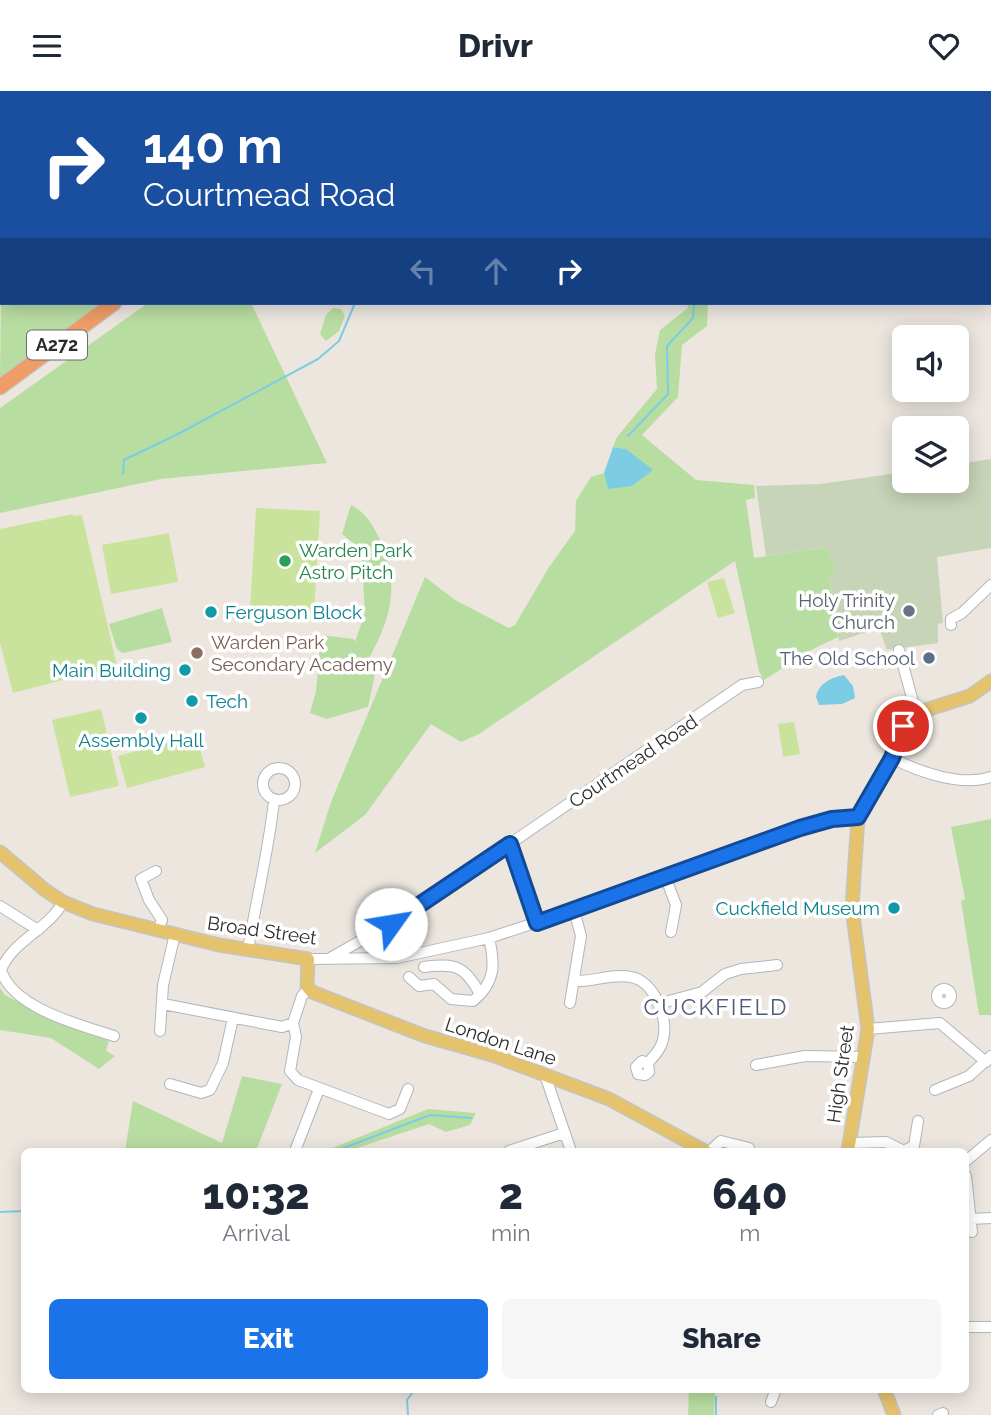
<!DOCTYPE html>
<html lang="en">
<head>
<meta charset="utf-8">
<style>
  :root { --surface:#fff; --page:#f6f6f7; --text:#1f2937; --muted:#747a83; --accent:#1a73e8 }
  body { margin:0; font-family:Raleway,sans-serif; background:var(--page); color:var(--text); height:100vh; display:flex; flex-direction:column; font-size:26px; white-space:nowrap }
  * { box-sizing:border-box; margin:0 }
  p { font-size:23px; color:var(--muted) }
  .icon { flex:none; width:38px; height:38px; fill:none; stroke:currentColor; stroke-width:2; stroke-linecap:round; stroke-linejoin:round }
  .map { position:relative; flex:1; overflow:hidden }
  .sheet { position:absolute; left:21px; top:1057px; width:948px; height:245px; display:flex; flex-direction:column; background:var(--surface); border-radius:10px; box-shadow:0 4px 18px #0003 }
  .sheet>* { flex:none }
  .top-card { position:absolute; left:0px; top:0px; width:992px; height:214px; box-shadow:0 4px 18px #0003; background:#1a4fa0; color:#fff; overflow:hidden }
  .tools { position:absolute; left:892px; top:234px; display:grid; gap:14px }
  .tools a { display:grid; place-items:center; width:77px; height:77px; border-radius:10px; background:var(--surface); box-shadow:0 4px 18px #0003; font-size:35px }
  .pin { position:absolute; display:grid; place-items:center; width:60px; height:60px; color:#fff; margin:-30px; border:4px solid #fff; border-radius:50%; box-shadow:0 2px 7px #0007 }
  .me { position:absolute; width:77px; margin:-38px; rotate:58deg; stroke-linejoin:round; filter:drop-shadow(0 0 5px #0008) }
  .turn { display:flex; align-items:center; gap:24px; height:147px; padding:0 28px; font-size:32px }
  .turn .icon { width:91px; height:91px; stroke-width:2.5 }
  .turn b { display:block; font-size:49px; line-height:60px }
  .lanes { display:flex; align-items:center; height:66px; padding:0 28px; background:#0003; justify-content:center; gap:35px; direction:ltr }
  .lanes .off { opacity:.35 }
  .eta { display:flex; justify-content:space-evenly; align-items:center; height:119px; text-align:center }
  .eta b { font-size:42px; font-weight:800; line-height:49px }
  .primary-button { display:flex; gap:14px; margin-top:auto; padding:14px 28px }
  .primary-button a { flex:1; height:80px; border-radius:10px; background:var(--accent); color:#fff; font-size:28px; font-weight:800; line-height:80px; text-align:center }
  .primary-button a+a { background:var(--page); color:var(--text) }
  header { display:flex; justify-content:space-between; align-items:center; height:91px; padding:0 28px; background:var(--surface); font-size:32px; font-weight:800 }
  .map>svg:first-child { display:block }
  .green { fill:#b8dda1 }
  .cemetery { fill:#c7d4b8 }
  .pitch { fill:#c9e39d }
  .water { fill:#7ccde4 }
  .lines { fill:none; stroke-linecap:round; stroke-linejoin:round }
  .stream { stroke:#7ccde4; stroke-width:2 }
  .minor-casing { stroke:#b2b5bd; stroke-width:12 }
  .major-casing { stroke:#c4c4c4; stroke-width:15 }
  .highway-casing { stroke:#c4c4c4; stroke-width:17 }
  .minor { stroke:#fff; stroke-width:10 }
  .major { stroke:#e4c36c; stroke-width:12 }
  .highway { stroke:#f09c66; stroke-width:14 }
  .route-casing { stroke:#114b97; stroke-width:18 }
  .route { stroke:#1a73e8; stroke-width:12 }
  .leisure-dot { fill:#2e9e5b; stroke:#fff; stroke-width:2.5 }
  .worship-dot { fill:#6b7280; stroke:#fff; stroke-width:2.5 }
  .culture-dot { fill:#0f9aa8; stroke:#fff; stroke-width:2.5 }
  .education-dot { fill:#8d6e63; stroke:#fff; stroke-width:2.5 }
  .service-dot { fill:#5c6f8a; stroke:#fff; stroke-width:2.5 }
  .labels { text-anchor:middle; stroke-width:7; stroke-linejoin:round; paint-order:stroke }
  .shield { fill:#fff; stroke:#6b6b6b; stroke-width:2 }
  .shield-label { font-size:18px; font-weight:bold; fill:#2b2b2b }
  .leisure-label { font-size:19px; fill:#27864d; stroke:#fff; text-anchor:start }
  .worship-label { font-size:19px; fill:#5b616d; stroke:#fff; text-anchor:end }
  .culture-label { font-size:19px; fill:#0d838f; stroke:#fff; text-anchor:start }
  .education-label { font-size:19px; fill:#785e54; stroke:#fff; text-anchor:start }
  .service-label { font-size:19px; fill:#4e5e75; stroke:#fff; text-anchor:end }
  .street-label { font-size:19px; fill:#2b2b2b; stroke:#fff }
  .quarter-label { font-size:23px; letter-spacing:2px; fill:#505978; stroke:#fff }
</style>
</head>
<body>
<header><svg class="icon" aria-label="menu" viewBox="0 0 24 24"><path d="M4 6h16M4 12h16M4 18h16"/></svg>Drivr<svg class="icon" aria-label="heart" viewBox="0 0 24 24"><path d="M12 20l-8-8c-3-5 5-10 8-4 3-6 11-1 8 4z"/></svg></header>
<div class="map">
<svg width="991" height="1324" viewBox="0 0 991 1324">
  <rect width="100%" height="100%" fill="#ece6df"/>
  <!-- green -->
  <path class="green" d="M2,124V212H103L0,288Z
    M148,212H251L327,372L161,388L0,422V317Z
    M687,212H708L707,235L682,254L678,306L642,344L696,389L754,394L755,407L746,409L754,467L828,456L833,466L835,481L829,483L838,546L809,560L764,589L759,580L735,470L479,643L461,651L431,633L365,724L315,762L331,711L425,486L455,509L509,537L515,534L549,476L575,440L576,410L591,386L604,382L608,398L626,358L613,356L617,346L657,298L655,263L660,239L688,217Z
    M333,217L341,218L345,225L339,240L326,250L320,243L326,224Z
    M351,414C367,422 373,435 381,451C400,495 391,528 368,569L357,566L359,573L376,578L368,616L327,628L310,622L316,600L321,544L354,548L355,551L365,522L362,472L357,455L342,443Z
    M162,517L172,551L123,562L117,558L109,533Z
    M991,728V924H979L961,810L965,808L951,736Z
    M0,897L5,904L55,931L109,950L106,960L115,965L99,978L51,947L0,939Z
    M242,985L282,993L256,1060H125L133,1010L222,1052Z
    M428,1018L476,1022L470,1034L446,1041L429,1033L348,1060H325Z
    M689,1299H710L715,1302L714,1324H688Z"/>
  <!-- cemetery -->
  <path class="cemetery" d="M991,368V457L937,466L943,532L938,533V552L887,559L879,537L839,550L829,482L835,481L833,467H829L828,456L766,465L756,395L820,393L905,381V390H957V373Z"/>
  <!-- pitch -->
  <path class="pitch" d="M256,417L320,420L314,523L250,519Z
    M73,423V425L82,424L117,575L13,602L0,552V438Z
    M169,442L178,491L111,503L102,454Z
    M724,487L735,522L718,527L707,491Z
    M101,618L119,695L70,706L52,629Z
    M794,631L800,663L783,666L778,633Z
    M196,644L205,676L127,697L118,665Z"/>
  <!-- water -->
  <path class="water" d="M613,356L626,358L653,379L632,395L608,398L604,382Z
    M844,584L853,595L855,607L842,613L819,614L816,606C818,593 832,586 844,584Z"/>
  <g class="lines">
    <!-- stream -->
    <path class="stream" d="M691,0V2
      M127,2L128,0
      M628,345L668,303L667,255L693,227L694,212
      M123,383L124,369L178,343L318,268L339,250L355,212
      M336,1060L430,1024L471,1027
      M0,1121L24,1120
      M716,1306V1324
      M408,1324L407,1309L415,1298"/>
    <!-- minor casing -->
    <g class="minor-casing">
      <path id="minor" d="M951,534V528L962,522L991,494
        M899,559L916,622
        M881,627L905,630
        M892,667C919,681 961,696 991,686
        M263 693a16 16 0 1 1 32 0a16 16 0 1 1-32 0Z
        M510,753L537,832
        M156,780L141,788L149,809L162,829L158,839
        M665,785L676,814L671,841
        M63,811C49,838 12,850 1,879C12,917 80,934 114,945
        M0,815L38,839
        M248,859C256,809 269,759 274,709
        M330,867L406,824L742,594L758,591
        M308,868L397,867L489,847L574,819L800,737L832,728L858,726
        M424,876C456,872 465,875 480,903
        M409,886L419,895L434,893L451,908L473,910C496,891 495,873 489,847
        M575,890C593,891 613,882 631,886C654,890 669,927 663,949C661,958 654,965 648,972L649,981L645,984L638,983L636,976L642,970L648,972
        M937 905a7 7 0 1 1 14 0a7 7 0 1 1-14 0Z
        M570,912L581,845L574,819
        M163,913L282,936L293,932L302,905L309,897
        M658,913L702,901L725,883L741,878L777,874
        M293,932L296,946L290,980L298,989L389,1023L400,1018L408,998
        M868,938L940,932L986,971
        M160,940L163,894L175,843
        M756,974L805,965L864,966
        M545,984L571,1060
        M170,993L201,1002L210,999L223,972L233,927
        M935,999L969,985L991,965
        M850,1052L886,1051L904,1060
        M295,1060L319,998
        M509,1060L564,1042
        M710,1060L721,1050L749,1057
        M903,1060L914,1055L918,1030
        M966,1070L991,1049
        M966,1085L972,1141
        M971,1128L991,1127
        M966,1236H991
        M771,1311L776,1298
        M938,1324L943,1322"/>
    </g>
    <!-- major casing -->
    <g class="major-casing">
      <path id="major" d="M0,761L45,799L63,811L93,823L219,854L308,868L307,895L312,901L425,945L492,964L609,1008L705,1060
        M848,1060L868,938L852,817L858,726L892,667L905,630L916,622L970,605L991,590
        M884,1298L894,1324"/>
    </g>
    <!-- highway casing -->
    <g class="highway-casing">
      <path id="highway" d="M420,2L424,0
        M0,296L114,212"/>
    </g>
    <!-- minor -->
    <use href="#minor" class="minor"/>
    <!-- major -->
    <use href="#major" class="major"/>
    <!-- highway -->
    <use href="#highway" class="highway"/>
  </g>
  <g class="lines">
    <!-- route casing -->
    <g class="route-casing">
      <path id="route" d="M391,833L510,753L537,832L800,737L832,728L858,726L892,667L903,635"/>
    </g>
    <!-- route -->
    <use href="#route" class="route"/>
  </g>
  <!-- markers -->
  <circle class="leisure-dot" cx="285" cy="470" r="7"/>
  <circle class="worship-dot" cx="909" cy="520" r="7"/>
  <g class="culture-dot">
    <circle cx="211" cy="521" r="7"/>
    <circle cx="185" cy="579" r="7"/>
    <circle cx="192" cy="610" r="7"/>
    <circle cx="141" cy="627" r="7"/>
    <circle cx="894" cy="817" r="7"/>
  </g>
  <circle class="education-dot" cx="197" cy="562" r="7"/>
  <circle class="service-dot" cx="929" cy="567" r="7"/>
  <g class="labels">
    <!-- shield labels -->
    <rect class="shield" x="27" y="239.5" width="60" height="29" rx="5"/>
    <g class="shield-label">
      <text x="57" y="260">A272</text>
    </g>
    <!-- leisure labels -->
    <g class="leisure-label">
      <text x="299" y="466">Warden Park<tspan x="299" dy="22">Astro Pitch</tspan></text>
    </g>
    <!-- worship labels -->
    <g class="worship-label">
      <text x="895" y="516">Holy Trinity<tspan x="895" dy="22">Church</tspan></text>
    </g>
    <!-- culture labels -->
    <g class="culture-label">
      <text x="225" y="528">Ferguson Block</text>
      <text x="171" y="586" text-anchor="end">Main Building</text>
      <text x="206" y="617">Tech</text>
      <text x="141" y="656" text-anchor="middle">Assembly Hall</text>
      <text x="880" y="824" text-anchor="end">Cuckfield Museum</text>
    </g>
    <!-- education labels -->
    <g class="education-label">
      <text x="211" y="558">Warden Park<tspan x="211" dy="22">Secondary Academy</tspan></text>
    </g>
    <!-- service labels -->
    <g class="service-label">
      <text x="915" y="574">The Old School</text>
    </g>
    <!-- street labels -->
    <g class="street-label">
      <text transform="translate(633 670) rotate(-34)" y="7">Courtmead Road</text>
      <text transform="translate(262 839) rotate(8)" y="7">Broad Street</text>
      <text transform="translate(501 950) rotate(18)" y="7">London Lane</text>
      <text transform="translate(840 983) rotate(-82)" y="7">High Street</text>
    </g>
    <!-- quarter labels -->
    <g class="quarter-label">
      <text x="716" y="924">CUCKFIELD</text>
    </g>
  </g>
</svg>
<div class="tools">
<a><svg class="icon" aria-label="sound" viewBox="0 0 24 24"><path d="M4 9h4l5-4v14l-5-4H4zM17 9q2 3 0 6"/></svg></a>
<a><svg class="icon" aria-label="layers" viewBox="0 0 24 24"><path d="M12 4l9 5-9 5-9-5zM3 14l9 5 9-5"/></svg></a>
</div>
<div class="pin" style="left:903px;top:635px;background:#d93025"><svg class="icon" aria-label="arrive" viewBox="0 0 24 24"><path d="M6 21V4h12l-3 4 3 4H6"/></svg></div>
<svg class="me" style="left:391px;top:833px" viewBox="-20 -20 40 40"><circle r="19" fill="#fff"/><path d="M0-13L10 11 0 6-10 11z" fill="#1a73e8"/></svg>
<div class="top-card">
<div class="turn"><svg class="icon" aria-label="right" viewBox="0 0 24 24"><path d="M7 20v-9h11M14 6l5 5-5 5"/></svg><div><b>140 m</b>Courtmead Road</div></div>
<div class="lanes"><svg class="icon off" aria-label="left" viewBox="0 0 24 24"><path d="M17 20v-9H6M10 6l-5 5 5 5"/></svg><svg class="icon off" aria-label="ahead" viewBox="0 0 24 24"><path d="M12 20V5M6 11l6-6 6 6"/></svg><svg class="icon" aria-label="right" viewBox="0 0 24 24"><path d="M7 20v-9h11M14 6l5 5-5 5"/></svg></div>
</div>
<section class="sheet">
<div class="eta">
<div><b>10:32</b><p>Arrival</p></div>
<div><b>2</b><p>min</p></div>
<div><b>640</b><p>m</p></div>
</div>
<div class="primary-button"><a>Exit</a><a>Share</a></div>
</section>
</div>
</body>
</html>
